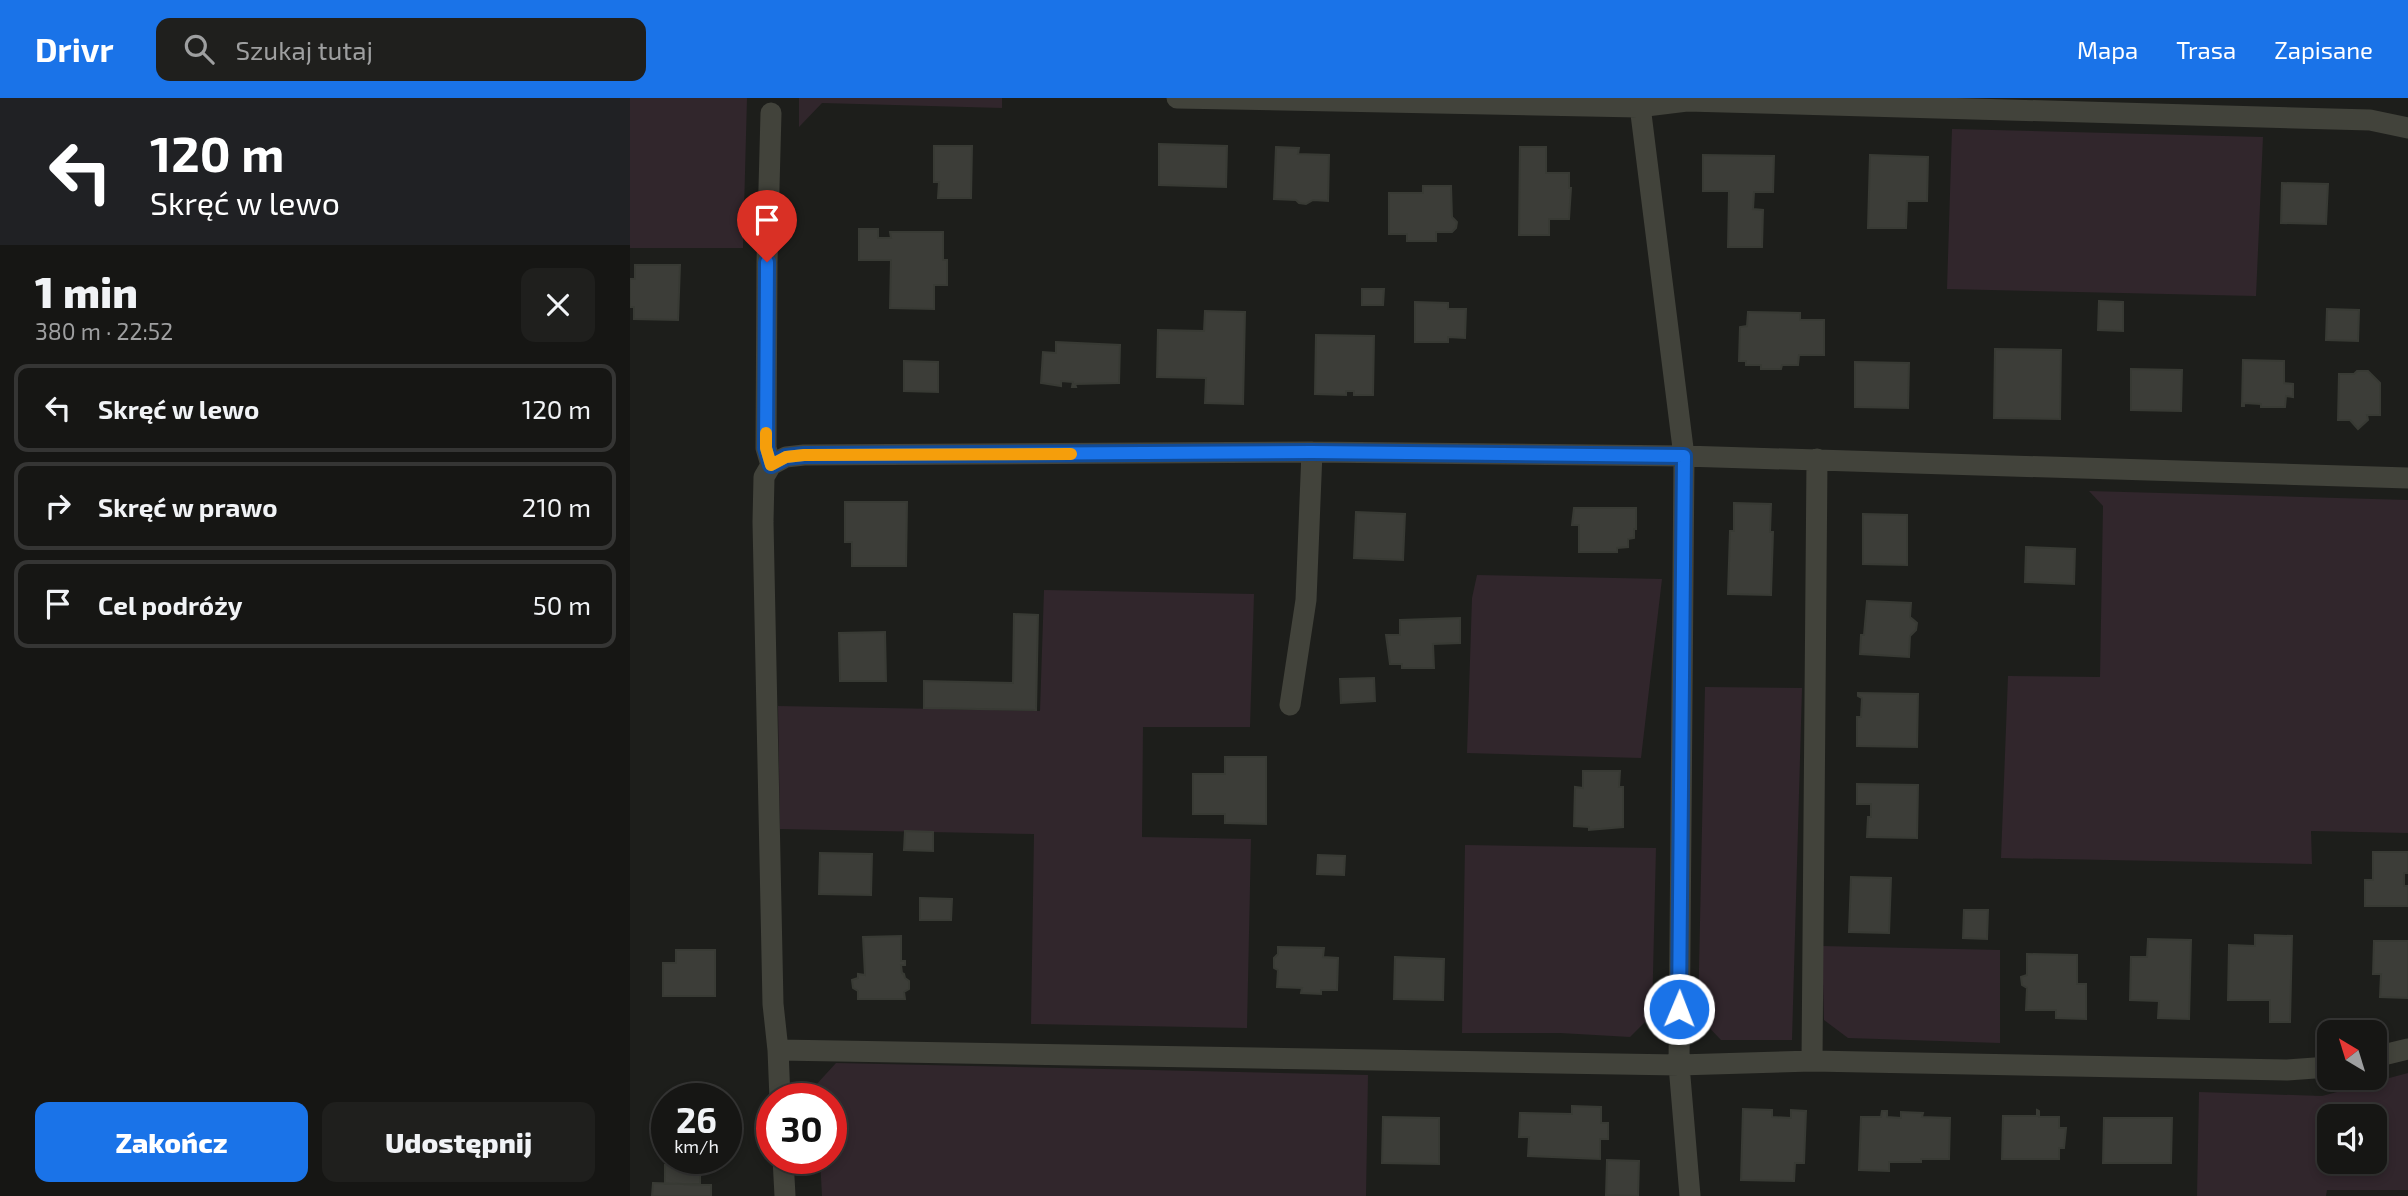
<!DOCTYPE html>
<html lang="pl">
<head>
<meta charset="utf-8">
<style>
  :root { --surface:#161614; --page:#1f1f1d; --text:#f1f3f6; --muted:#9e9fa0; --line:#353534; --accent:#1a73e8 }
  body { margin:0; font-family:"Exo 2",sans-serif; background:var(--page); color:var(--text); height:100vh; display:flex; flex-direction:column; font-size:26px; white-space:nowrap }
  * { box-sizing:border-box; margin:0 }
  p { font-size:23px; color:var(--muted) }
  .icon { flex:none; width:38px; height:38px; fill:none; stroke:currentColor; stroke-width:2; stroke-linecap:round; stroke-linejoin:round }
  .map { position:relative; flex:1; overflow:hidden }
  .sheet { display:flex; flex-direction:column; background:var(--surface); width:630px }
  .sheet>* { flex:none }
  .hud { background:#202124; color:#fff; overflow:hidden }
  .needle { width:46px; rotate:322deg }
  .buttons { position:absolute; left:1687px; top:922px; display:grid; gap:14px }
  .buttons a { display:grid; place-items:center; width:70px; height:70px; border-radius:14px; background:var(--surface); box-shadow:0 4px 10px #0003,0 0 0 2px var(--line); font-size:35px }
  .speed { position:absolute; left:21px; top:985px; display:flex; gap:14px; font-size:35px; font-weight:700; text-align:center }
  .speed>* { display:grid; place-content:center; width:91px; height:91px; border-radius:50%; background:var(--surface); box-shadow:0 4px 10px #0003,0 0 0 2px var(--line); line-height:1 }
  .speed small { font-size:18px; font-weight:400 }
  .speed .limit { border:10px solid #d22; background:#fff; color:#111 }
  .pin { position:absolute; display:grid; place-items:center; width:60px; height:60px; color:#fff; margin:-72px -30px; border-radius:50% 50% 50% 0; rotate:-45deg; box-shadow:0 0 7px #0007 }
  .pin .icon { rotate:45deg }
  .me { position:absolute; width:77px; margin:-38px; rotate:1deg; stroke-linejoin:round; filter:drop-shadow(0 0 5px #0008) }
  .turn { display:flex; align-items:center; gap:24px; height:147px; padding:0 35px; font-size:32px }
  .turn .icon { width:91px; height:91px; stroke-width:2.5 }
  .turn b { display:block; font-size:49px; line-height:60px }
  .round { display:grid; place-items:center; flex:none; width:74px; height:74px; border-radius:14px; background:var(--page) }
  .summary { display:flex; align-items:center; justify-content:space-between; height:119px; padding:0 35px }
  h1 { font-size:42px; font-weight:800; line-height:52px }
  .button { display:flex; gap:14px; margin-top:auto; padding:14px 35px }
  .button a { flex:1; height:80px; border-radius:14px; background:var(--accent); color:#fff; font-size:28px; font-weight:800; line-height:80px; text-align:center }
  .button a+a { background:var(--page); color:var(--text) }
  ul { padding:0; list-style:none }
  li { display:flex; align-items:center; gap:21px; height:88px; margin:0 14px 10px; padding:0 21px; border:4px solid var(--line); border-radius:14px }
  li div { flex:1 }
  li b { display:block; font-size:26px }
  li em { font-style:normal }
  header { display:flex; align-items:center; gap:42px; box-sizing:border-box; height:98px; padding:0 35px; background:var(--accent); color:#fff }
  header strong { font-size:33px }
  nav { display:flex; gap:38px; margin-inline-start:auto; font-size:24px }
  .search { width:490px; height:63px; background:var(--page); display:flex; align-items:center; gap:18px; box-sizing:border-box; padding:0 24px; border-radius:14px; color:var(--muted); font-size:26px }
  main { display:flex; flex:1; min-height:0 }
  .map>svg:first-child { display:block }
  .green { fill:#31262c; fill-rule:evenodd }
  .building { fill:#3c3d38; stroke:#383a34; stroke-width:2 }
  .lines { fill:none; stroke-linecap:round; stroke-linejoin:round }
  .street { stroke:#42433b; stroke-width:21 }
  .route-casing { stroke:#114b97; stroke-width:18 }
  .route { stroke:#1a73e8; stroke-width:12 }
  .slow { stroke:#f59e0b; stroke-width:12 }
</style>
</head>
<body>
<header>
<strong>Drivr</strong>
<div class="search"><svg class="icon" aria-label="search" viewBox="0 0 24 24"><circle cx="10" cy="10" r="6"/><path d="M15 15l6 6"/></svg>Szukaj tutaj</div>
<nav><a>Mapa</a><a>Trasa</a><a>Zapisane</a></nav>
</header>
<main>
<section class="sheet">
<div class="hud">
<div class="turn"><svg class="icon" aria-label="left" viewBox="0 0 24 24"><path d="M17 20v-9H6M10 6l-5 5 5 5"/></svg><div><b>120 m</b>Skręć w lewo</div></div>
</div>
<div class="summary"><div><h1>1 min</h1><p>380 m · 22:52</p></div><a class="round"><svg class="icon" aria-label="close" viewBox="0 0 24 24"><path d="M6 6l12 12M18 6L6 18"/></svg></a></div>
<ul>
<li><svg class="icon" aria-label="left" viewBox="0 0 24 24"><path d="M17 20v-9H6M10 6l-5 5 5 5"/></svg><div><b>Skręć w lewo</b></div><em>120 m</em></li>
<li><svg class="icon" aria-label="right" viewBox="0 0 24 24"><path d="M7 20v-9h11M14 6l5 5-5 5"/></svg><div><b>Skręć w prawo</b></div><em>210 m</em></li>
<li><svg class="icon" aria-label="arrive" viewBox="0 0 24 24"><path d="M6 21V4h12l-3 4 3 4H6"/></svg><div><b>Cel podróży</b></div><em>50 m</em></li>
</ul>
<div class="button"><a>Zakończ</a><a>Udostępnij</a></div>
</section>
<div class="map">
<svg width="1778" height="1098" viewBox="0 0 1778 1098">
  <rect width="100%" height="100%" fill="#1d1e1b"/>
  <!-- green -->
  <path class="green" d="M0,0H117L113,150H0Z
    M169,0H372V10L192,5L169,29Z
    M1322,31L1633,39L1626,198L1317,191Z
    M1459,393L1778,402V735L1681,733L1682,766L1371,760L1378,578L1470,579L1473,408Z
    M847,477L1032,481L1011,660L837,655L842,500Z
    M414,492L624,496L620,629H513L512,739L621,741L617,930L401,926L404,736L150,731L148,608L410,613Z
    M1075,589L1172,590L1162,942H1091L1068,918Z
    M835,747L1026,750L1022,917L1000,939L930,935H832Z
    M1192,848L1370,852V945L1218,940L1194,922Z
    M206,965L738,977L736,1098H192L190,1061L201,1060V1001H186L185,988Z
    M1778,975V1092H1697L1696,1098H1567L1569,994L1692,998ZM1699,1018H1745V1064H1699Z"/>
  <!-- building -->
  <path class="building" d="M529,46L597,48L596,89L529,87Z
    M304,48H342L341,100H308L309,84H304Z
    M646,49L669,50L668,56L699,57L698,103L683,102L676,106L669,105L666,102L644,101Z
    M890,49H916V75H939V90H941L939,121H919V137H889Z
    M1073,57L1144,58L1143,94H1124L1123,111L1133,112L1132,149H1098L1099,93H1073Z
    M1240,57L1298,59L1297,103H1277L1276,130H1238Z
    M1652,85L1698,86L1696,126L1651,125Z
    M793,88H821L822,119L827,124L826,130L822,134H806V143H777V136H759V95H793Z
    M229,131H248V140H261L260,134H313V162H317V187H304V211L260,210L261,162H229Z
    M5,167H50L48,222L4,221V209H0V181H5Z
    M732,191H754L753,207H732Z
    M1469,203L1493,204V233L1468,232Z
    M785,204L818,205V211H836L835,240L818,239V244H785Z
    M1697,211L1729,212L1728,243L1696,242Z
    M575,213L615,214L613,306L575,305L576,280L527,279L528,232L574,233Z
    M1118,214L1170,215V222H1194V257H1169L1168,267H1152L1151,271H1131V267H1116V263H1109L1110,229L1117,228Z
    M686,237L744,238L743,297H724V293H716V297L685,296Z
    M426,244L490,247L489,285L445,286L446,289H442L443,284L431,283V288L411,285L413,254L426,255Z
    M1365,251L1431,252L1430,321L1364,320Z
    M1613,262L1654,263V285L1663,286V299L1656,298L1655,309H1631V306L1614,305V308H1612Z
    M274,263L308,264V294L274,293Z
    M1225,264L1279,265L1278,310L1225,309Z
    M1501,271L1552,272L1551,313L1501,312Z
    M1727,273H1738L1750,285V317H1737L1738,322L1728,331L1720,322H1708L1709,276H1724Z
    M215,404H277L276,468H222V444H215Z
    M1104,405L1141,406L1140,434H1143L1141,497L1098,496L1100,433H1104Z
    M944,410H1006V431H1004V440L998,441V449L987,450V454H949V427H942Z
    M726,414L775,416L773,462L724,460Z
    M1233,416L1277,417V467L1233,466Z
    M1396,449L1445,451L1444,486L1395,484Z
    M1237,503L1281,505L1280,519L1287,525L1286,532L1280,538L1279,559L1230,556L1231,537H1234Z
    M384,516L408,517L406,612L294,610V583L383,585Z
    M830,520V545L803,546L804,570H772V566H760L756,537H770V522Z
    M255,534L256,583H210L209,535Z
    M744,580L745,603L711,605L710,581Z
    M1228,595L1288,596L1287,649L1227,648V619H1231L1232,600L1228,598Z
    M595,659H636V726L595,725V716H563V676H595Z
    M953,673H990L989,689H993V729L959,732V729L944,728L945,689L953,690Z
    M1227,686L1288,687L1287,740L1237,739L1238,719H1241V706H1227Z
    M275,733L303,734V753L274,752Z
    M1743,754H1778V775H1774V788H1778V808H1735V782H1743Z
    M190,755L242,756L241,797L189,796Z
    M688,757L715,758L714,777L687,776Z
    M1221,779L1261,780L1259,835L1219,834Z
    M290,800L322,801L321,822H290Z
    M1334,812H1358L1357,841L1333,840Z
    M1625,837L1662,838L1660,924H1640V902H1598L1599,847L1625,848Z
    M271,838V863H275V867H271L272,875L274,876L275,880L279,883V891L274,894L275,901H228V893L223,890L222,882L228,880V876L235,877L233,839Z
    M1518,841L1561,842L1559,921L1528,920L1529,903L1500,902L1501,859H1517Z
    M1744,843H1778V900L1750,899L1751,876H1743Z
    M648,849L694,850L693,859L708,860L707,892H691V896L671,895L672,890L647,889L648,872L644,870V860L648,856Z
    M46,852H85V898H33V865H46Z
    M1397,856L1447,857V886H1456V921L1426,920V912H1396L1397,890L1392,887L1391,879L1397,877Z
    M765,859L814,861L813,902L764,901Z
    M942,1008L971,1009V1025H978V1041H970V1061L898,1058L899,1039H889L890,1015L942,1016Z
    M96,1010H105L103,1055L96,1054Z
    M1113,1011L1142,1012V1019L1161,1020V1012L1176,1013L1174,1065H1165L1164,1083L1111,1082Z
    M1407,1012L1409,1013V1019H1429V1030H1436L1434,1050H1429V1061H1372L1373,1018H1407Z
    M1252,1013H1257V1019L1271,1020V1014L1293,1015L1292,1019L1320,1020L1319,1061H1291V1064H1259V1073L1229,1072L1231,1019H1251Z
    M753,1019L809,1020V1066L752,1065Z
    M1474,1020H1542L1541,1065H1473Z
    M977,1062L1009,1063L1008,1098L976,1097Z
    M35,1067L70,1068V1086H35Z
    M23,1085L81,1087V1098H22Z"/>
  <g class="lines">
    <!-- street -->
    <path class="street" d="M547,0L1008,9L1057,3L1740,22L1778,30
      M141,15L137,164L136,350L141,367L156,359L174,357L682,354L1054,358L1009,0
      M141,367L134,379L133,424L143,906L148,952
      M660,607L676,502L682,354
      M1745,959L1778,951
      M1182,963L1187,361
      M150,1001L148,952L1049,967L1182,963L1657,972L1699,969
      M153,1060L155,1098
      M1060,1098L1049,967L1054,358L1778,380"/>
  </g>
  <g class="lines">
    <!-- route casing -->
    <g class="route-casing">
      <path id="route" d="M137,164L136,350L141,367L156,359L174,357L682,354L1054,358L1049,911"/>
    </g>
    <!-- route -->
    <use href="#route" class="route"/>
    <!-- slow -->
    <path class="slow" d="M136,335V350L141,367L156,359L174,357L441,356"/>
  </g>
</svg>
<div class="buttons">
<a><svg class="needle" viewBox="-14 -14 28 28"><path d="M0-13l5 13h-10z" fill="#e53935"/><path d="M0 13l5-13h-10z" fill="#9e9fa0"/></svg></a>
<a><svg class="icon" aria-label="sound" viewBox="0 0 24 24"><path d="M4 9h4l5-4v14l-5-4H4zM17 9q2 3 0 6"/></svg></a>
</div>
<div class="speed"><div>26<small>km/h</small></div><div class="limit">30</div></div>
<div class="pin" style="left:137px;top:164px;background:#d93025"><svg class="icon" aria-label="arrive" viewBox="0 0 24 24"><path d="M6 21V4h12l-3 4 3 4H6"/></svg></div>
<svg class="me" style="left:1049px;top:911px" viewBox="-20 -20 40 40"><circle r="17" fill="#1a73e8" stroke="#fff" stroke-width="3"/><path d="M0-11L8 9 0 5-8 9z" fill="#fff"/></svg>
</div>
</main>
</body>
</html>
